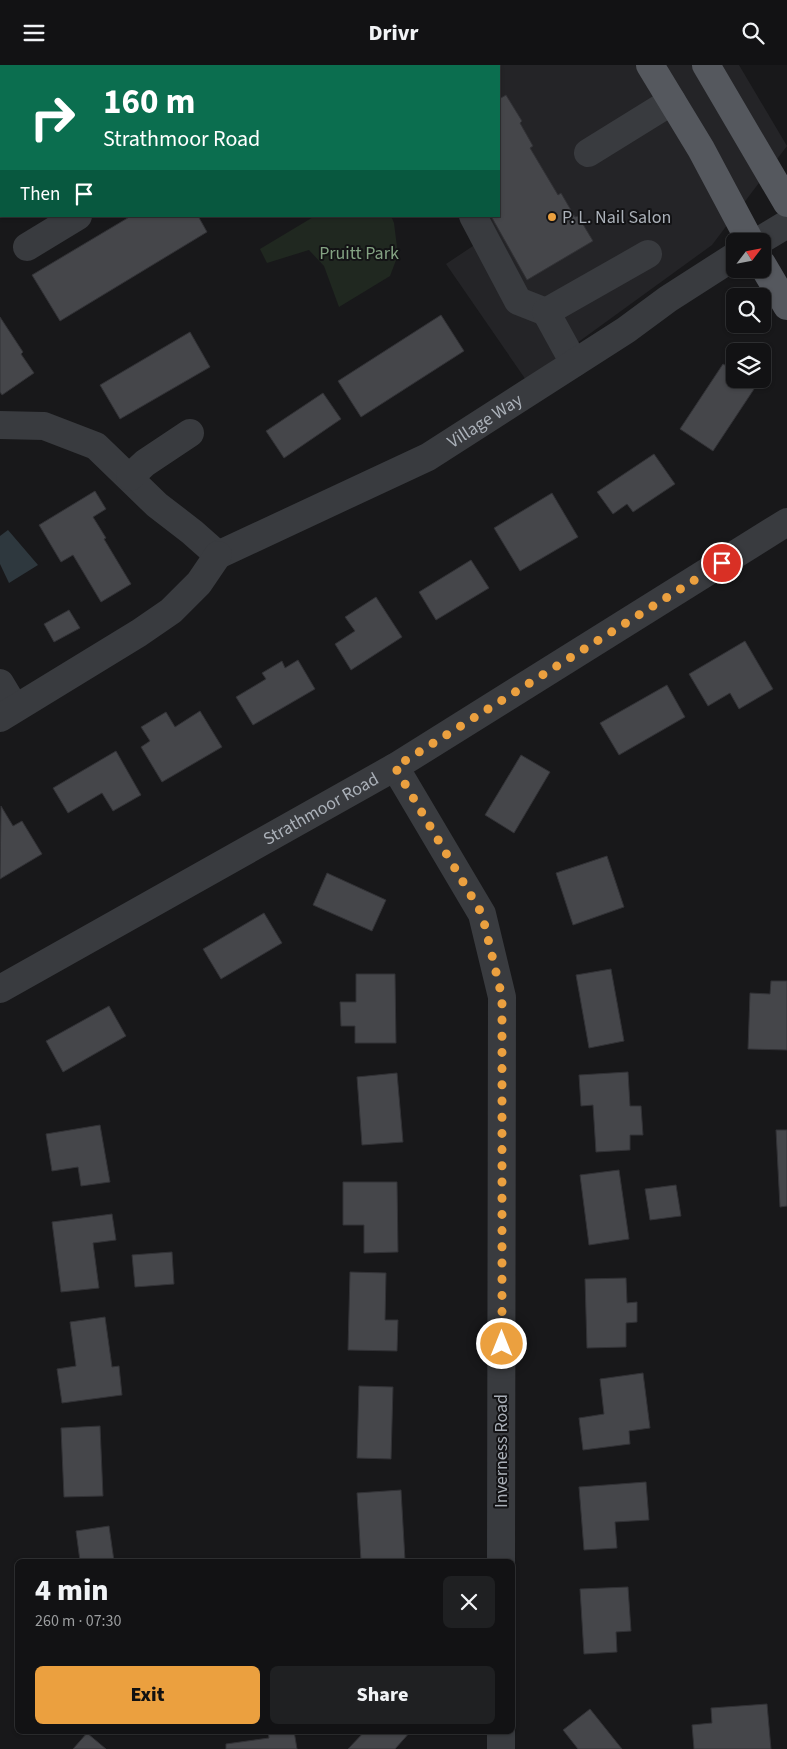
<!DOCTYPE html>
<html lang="en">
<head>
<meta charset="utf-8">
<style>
  :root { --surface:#121214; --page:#1f2022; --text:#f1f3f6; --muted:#9c9ea0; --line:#313234; --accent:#eba03f }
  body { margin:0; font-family:"Source Sans 3",sans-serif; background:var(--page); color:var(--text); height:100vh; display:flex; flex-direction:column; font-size:19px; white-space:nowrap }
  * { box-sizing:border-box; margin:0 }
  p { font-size:16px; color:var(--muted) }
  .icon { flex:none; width:28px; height:28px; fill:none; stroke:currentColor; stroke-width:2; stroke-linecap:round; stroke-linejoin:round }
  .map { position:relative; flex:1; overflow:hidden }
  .sheet { position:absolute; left:15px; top:1494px; width:500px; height:175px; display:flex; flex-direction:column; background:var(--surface); border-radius:8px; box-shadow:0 1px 4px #0004,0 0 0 1px var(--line) }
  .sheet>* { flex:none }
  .guide { position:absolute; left:0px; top:0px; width:500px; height:152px; box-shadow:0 1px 4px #0004,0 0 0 1px var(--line); background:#0b6e4f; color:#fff; overflow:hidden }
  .needle { width:32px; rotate:58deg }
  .tools { position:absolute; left:726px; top:168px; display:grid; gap:10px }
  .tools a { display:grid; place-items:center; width:45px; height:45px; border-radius:8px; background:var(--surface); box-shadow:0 1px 4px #0004,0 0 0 1px var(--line); font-size:25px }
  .pin { position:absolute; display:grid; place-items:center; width:42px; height:42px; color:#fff; margin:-21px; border:2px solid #fff; border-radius:50%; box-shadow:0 1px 5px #0007 }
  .me { position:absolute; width:55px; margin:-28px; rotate:0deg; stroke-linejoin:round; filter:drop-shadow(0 0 4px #0008) }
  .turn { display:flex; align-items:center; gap:18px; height:105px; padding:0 20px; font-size:22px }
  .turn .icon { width:65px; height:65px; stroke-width:2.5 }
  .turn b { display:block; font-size:35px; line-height:42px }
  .then { display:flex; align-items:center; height:48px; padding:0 20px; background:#0003; gap:10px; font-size:19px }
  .round { display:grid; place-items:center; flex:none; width:52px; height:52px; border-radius:8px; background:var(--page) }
  .summary { display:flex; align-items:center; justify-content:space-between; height:85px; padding:0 20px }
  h1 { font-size:30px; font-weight:800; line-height:38px }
  .primary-button { display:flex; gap:10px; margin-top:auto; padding:10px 20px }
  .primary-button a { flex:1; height:58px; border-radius:8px; background:var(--accent); color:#111; font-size:20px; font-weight:800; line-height:58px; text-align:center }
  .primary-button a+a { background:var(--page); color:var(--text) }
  header { display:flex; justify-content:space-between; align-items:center; height:65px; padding:0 20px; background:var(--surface); font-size:22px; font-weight:800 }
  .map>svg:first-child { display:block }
  .built { fill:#242427 }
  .green { fill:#202820 }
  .water { fill:#2e383e }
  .building { fill:#45464a; stroke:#323236 }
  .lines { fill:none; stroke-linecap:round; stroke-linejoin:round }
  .minor { stroke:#393b3f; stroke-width:28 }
  .major { stroke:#55585e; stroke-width:28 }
  .route { stroke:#eba03f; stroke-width:9; stroke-dasharray:0 16.2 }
  .poi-dot { fill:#eba03f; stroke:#131315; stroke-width:2 }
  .labels { text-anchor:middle; stroke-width:4; stroke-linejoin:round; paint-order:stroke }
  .poi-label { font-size:18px; fill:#abb1b9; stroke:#131315; text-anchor:start }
  .park-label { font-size:18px; fill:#84a383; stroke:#131315 }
  .street-label { font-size:18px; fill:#abb1b9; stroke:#131315 }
</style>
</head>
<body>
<header><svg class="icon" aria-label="menu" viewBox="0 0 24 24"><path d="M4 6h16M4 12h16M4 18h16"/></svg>Drivr<svg class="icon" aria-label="search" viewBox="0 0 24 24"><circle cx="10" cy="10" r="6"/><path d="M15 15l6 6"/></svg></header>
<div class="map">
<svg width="787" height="1684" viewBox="0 0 787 1684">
  <rect width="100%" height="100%" fill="#18181a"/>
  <!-- built -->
  <path class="built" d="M368,0H739L787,81L712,180L526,315L446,199L476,179L459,151H499V1Z"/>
  <!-- green -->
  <path class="green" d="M315,151H391L394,158L398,190L390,211L339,242L324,201L309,185L267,198L260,184Z"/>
  <!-- water -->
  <path class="water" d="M8,465L38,500L9,518L0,499V471Z"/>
  <!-- building -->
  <path class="building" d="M137,0H240L238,1Z
    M421,0H462L459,1Z
    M506,30L522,56L520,58L533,81L530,83L558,130L561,128L575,152L578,151L593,176L527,215L491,151H499V34Z
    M1,80V138L0,139V81Z
    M131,151H198L207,167L60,256L32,210Z
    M441,250L464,286L361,352L338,316Z
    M0,252L23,287L21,289L34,308L2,330L0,327Z
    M190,267L210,302L120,354L100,320Z
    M723,299L735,306V314H746L756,321L713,386L680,364Z
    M323,328L341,354L284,393L266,366Z
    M654,389L675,419L633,447L627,439L613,449L597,427Z
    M95,426L106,444L93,452L106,473L104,474L131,519L101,537L73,490L61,497L39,460Z
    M552,428L578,472L520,506L494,463Z
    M471,495L489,523L436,555L419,527Z
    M376,532L402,572L351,605L335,579L355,566L345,552Z
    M69,545L80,563L54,577L44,559Z
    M745,576L773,624L739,644L730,628L708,641L689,609Z
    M298,595L315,624L253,660L236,632L266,614L262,608L282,596L285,603Z
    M667,620L685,652L619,690L600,658Z
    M200,646L222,682L162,717L141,682L150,676L141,662L166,647L175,662Z
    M116,686L141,730L113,746L102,728L68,748L53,723Z
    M521,690L550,707L514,768L485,750Z
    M1,741L13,761L22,756L42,789L0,814Z
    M607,791L624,842L573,860L556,808Z
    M327,808L386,835L372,866L313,840Z
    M264,848L282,878L221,914L203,884Z
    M611,904L624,976L589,983L576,910Z
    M356,909H395L396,978H355V961H341L340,937H356Z
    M771,916H787V985L748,984L750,928L770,929Z
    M109,941L126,971L63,1007L46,976Z
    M628,1007L630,1041H641L643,1070H630V1085L596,1087L593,1040L581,1041L579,1010Z
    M397,1008L403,1077L362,1080L357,1012Z
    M100,1060L110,1117L81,1121L78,1102L52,1106L46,1069Z
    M776,1065H787V1141L780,1142Z
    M619,1105L629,1174L589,1180L580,1110Z
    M343,1117H397L398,1187L364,1188V1160H343Z
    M676,1120L681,1151L650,1155L645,1124Z
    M112,1149L116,1175L93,1178L99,1223L61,1227L52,1157Z
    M172,1187L174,1219L135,1222L132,1190Z
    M350,1207L386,1208L385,1255H398L397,1286L348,1285Z
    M626,1213L627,1238L637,1237V1257L626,1258V1282L587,1283L585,1214Z
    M105,1252L112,1302L119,1301L122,1330L62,1338L57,1304L76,1301L70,1257Z
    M643,1308L650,1363L629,1366L630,1379L583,1385L579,1353L604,1349L600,1314Z
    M359,1321L393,1322L391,1394L357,1393Z
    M100,1361L103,1431L64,1432L61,1363Z
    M646,1417L649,1455L615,1457L617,1483L584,1485L579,1422Z
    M401,1425L405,1495L361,1496L357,1428Z
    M109,1461L114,1496H80L76,1466Z
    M628,1522L631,1566L616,1567L617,1587L584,1589L580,1524Z
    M767,1639L771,1684H694L692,1660L712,1658L711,1643Z
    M590,1644L622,1684H578L563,1665Z
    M268,1666H294L297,1684H226V1679L269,1673Z
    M365,1666H411L395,1684H348Z
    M87,1668L106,1684H73Z"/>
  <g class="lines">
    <!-- minor -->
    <g class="minor">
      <path d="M100,0L101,1"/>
      <path d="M53,1L55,0"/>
      <path d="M0,31L1,30"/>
      <path d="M588,88L672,36"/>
      <path d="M473,151L518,236L546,247"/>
      <path d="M759,176L787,159"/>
      <path d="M27,182L78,151"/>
      <path d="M574,298L546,247L648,189"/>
      <path d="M0,360L44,361L96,381L157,440L192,467L218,490"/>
      <path d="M130,412L145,398L190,368"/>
      <path id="s1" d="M218,490L428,392L626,265L668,234L735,191"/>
      <path d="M0,618L15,643"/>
      <path d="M0,653L139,568L171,546L199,518L218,490"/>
      <path d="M395,702L482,849L502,932L501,1496"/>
      <path id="s2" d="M0,924L395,702L787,457"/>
      <path d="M501,1666V1684"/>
    </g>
    <!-- major -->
    <path class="major" d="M650,0L701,84L750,176
      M706,0L787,138
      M762,199L787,241"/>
  </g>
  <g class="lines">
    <!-- route -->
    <path class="route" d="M502,1279V932L482,849L395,702L722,498"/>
  </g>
  <!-- markers -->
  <circle class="poi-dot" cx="552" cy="152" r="5"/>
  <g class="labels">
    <!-- poi labels -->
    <g class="poi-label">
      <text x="562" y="158">P. L. Nail Salon</text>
    </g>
    <!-- park labels -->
    <g class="park-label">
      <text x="359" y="194">Pruitt Park</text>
    </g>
    <!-- street labels -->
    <g class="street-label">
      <text dy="6" stroke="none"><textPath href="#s1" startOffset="299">Village Way</textPath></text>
      <text dy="6" stroke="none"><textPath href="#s2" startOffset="368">Strathmoor Road</textPath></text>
      <text transform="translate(501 1386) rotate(-90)" y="6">Inverness Road</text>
    </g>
  </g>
</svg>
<div class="tools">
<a><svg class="needle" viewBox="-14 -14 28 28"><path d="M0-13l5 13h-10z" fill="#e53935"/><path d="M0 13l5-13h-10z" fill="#9c9ea0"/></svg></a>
<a><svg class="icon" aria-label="search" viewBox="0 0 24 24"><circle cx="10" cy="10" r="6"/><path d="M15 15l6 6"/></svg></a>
<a><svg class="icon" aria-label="layers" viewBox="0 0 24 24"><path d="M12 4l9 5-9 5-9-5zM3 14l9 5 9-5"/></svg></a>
</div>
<div class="pin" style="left:722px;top:498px;background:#d93025"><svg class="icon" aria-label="arrive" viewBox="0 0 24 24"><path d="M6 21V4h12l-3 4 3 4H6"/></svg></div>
<svg class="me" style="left:502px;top:1279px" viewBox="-20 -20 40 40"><circle r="17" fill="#eba03f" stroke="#fff" stroke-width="3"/><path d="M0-11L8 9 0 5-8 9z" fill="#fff"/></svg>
<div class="guide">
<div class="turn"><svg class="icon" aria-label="right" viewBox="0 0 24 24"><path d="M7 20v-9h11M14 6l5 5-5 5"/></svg><div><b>160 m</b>Strathmoor Road</div></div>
<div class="then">Then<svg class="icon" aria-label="arrive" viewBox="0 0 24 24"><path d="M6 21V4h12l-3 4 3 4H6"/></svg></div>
</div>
<section class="sheet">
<div class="summary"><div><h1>4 min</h1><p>260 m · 07:30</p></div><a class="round"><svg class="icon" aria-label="close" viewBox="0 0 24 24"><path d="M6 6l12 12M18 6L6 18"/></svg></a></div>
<div class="primary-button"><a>Exit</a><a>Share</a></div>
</section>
</div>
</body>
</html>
